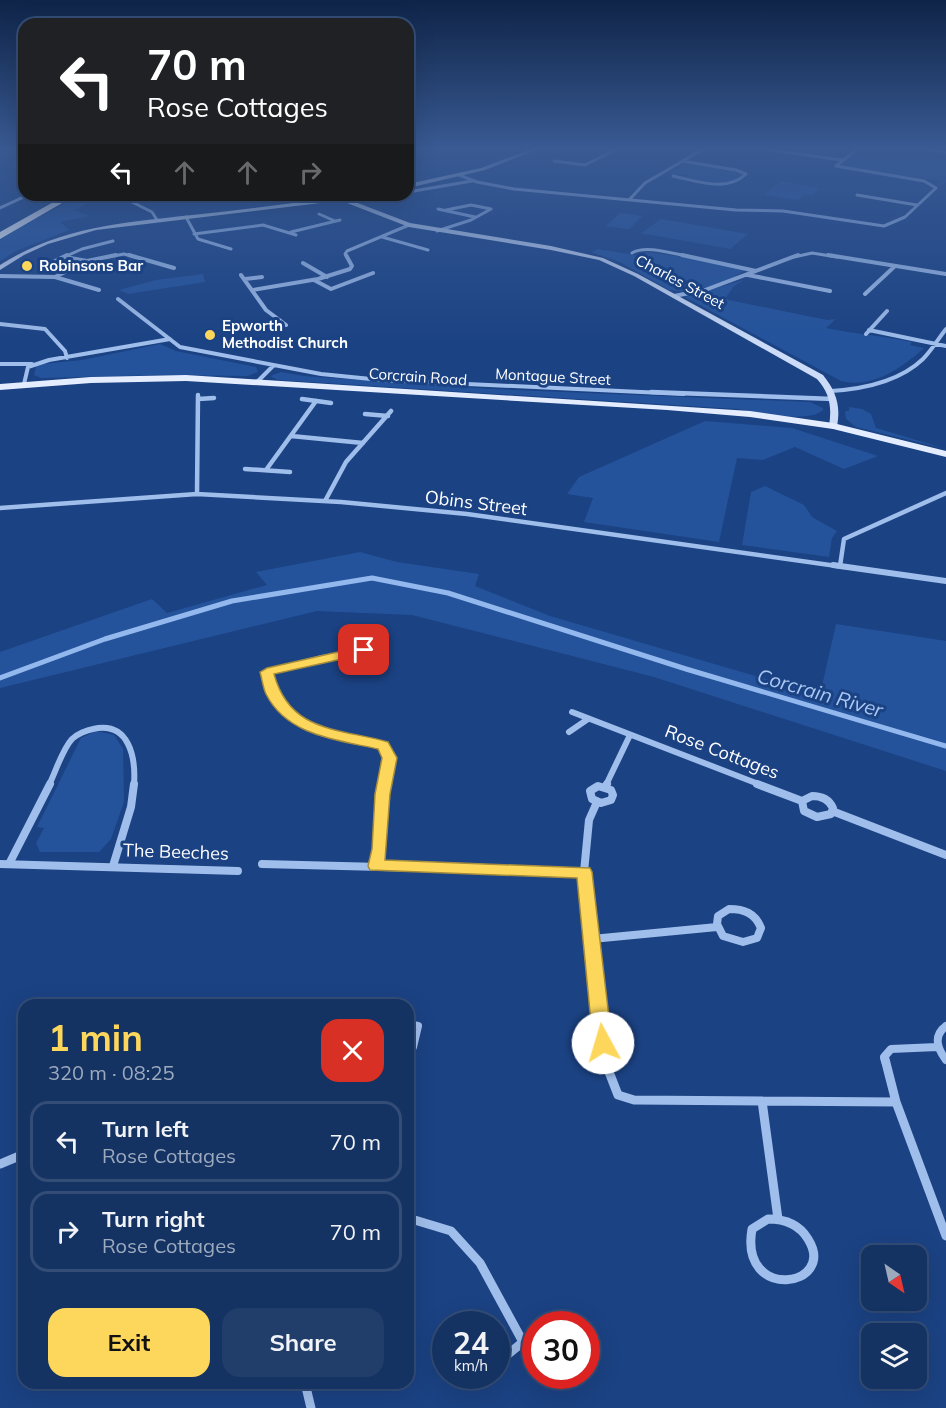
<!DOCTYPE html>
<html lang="en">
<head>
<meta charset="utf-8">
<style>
  :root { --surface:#143262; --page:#213e6b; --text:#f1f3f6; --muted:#9daabe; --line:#334d77; --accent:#fdd75c }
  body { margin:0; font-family:Mulish,sans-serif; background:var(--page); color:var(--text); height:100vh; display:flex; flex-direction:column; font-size:22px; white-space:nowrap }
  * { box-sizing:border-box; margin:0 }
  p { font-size:20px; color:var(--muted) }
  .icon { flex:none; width:33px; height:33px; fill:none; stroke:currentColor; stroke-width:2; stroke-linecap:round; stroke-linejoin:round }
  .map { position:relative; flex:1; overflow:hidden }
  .sheet { position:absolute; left:18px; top:999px; width:396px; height:390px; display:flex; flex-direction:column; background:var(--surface); border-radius:18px; box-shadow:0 6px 24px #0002,0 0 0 2px var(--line) }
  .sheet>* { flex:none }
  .guide { position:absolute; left:18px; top:18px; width:396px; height:183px; border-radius:18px; box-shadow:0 6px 24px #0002,0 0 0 2px var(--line); background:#202124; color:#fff; overflow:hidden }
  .needle { width:39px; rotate:146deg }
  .fabs { position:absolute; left:861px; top:1245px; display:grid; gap:12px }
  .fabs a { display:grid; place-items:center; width:66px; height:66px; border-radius:12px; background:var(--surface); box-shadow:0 6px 24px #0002,0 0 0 2px var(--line); font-size:30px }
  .speed { position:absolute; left:432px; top:1311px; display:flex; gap:12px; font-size:30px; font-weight:700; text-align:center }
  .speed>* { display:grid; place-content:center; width:78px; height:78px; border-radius:50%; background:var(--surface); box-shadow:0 6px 24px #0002,0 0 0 2px var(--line); line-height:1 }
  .speed small { font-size:15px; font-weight:400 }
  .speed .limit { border:9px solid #d22; background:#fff; color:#111 }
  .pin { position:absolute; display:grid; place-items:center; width:51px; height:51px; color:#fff; margin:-26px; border-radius:12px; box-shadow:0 3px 9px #0006 }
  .me { position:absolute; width:66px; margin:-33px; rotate:354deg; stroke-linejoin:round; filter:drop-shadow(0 0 4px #0008) }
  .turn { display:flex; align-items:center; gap:21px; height:126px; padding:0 30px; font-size:27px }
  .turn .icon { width:78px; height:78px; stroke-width:2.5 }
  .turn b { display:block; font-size:42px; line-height:51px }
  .lanes { display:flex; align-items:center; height:57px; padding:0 30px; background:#0003; justify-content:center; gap:30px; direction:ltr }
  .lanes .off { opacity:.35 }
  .round { display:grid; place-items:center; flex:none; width:63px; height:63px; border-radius:18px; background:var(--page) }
  .head { display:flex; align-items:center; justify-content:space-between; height:102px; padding:0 30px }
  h1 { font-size:36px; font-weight:700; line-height:45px; color:var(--accent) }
  .primary-button { display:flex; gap:12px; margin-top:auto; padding:12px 30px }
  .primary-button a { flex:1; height:69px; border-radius:18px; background:var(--accent); color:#111; font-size:24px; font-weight:700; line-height:69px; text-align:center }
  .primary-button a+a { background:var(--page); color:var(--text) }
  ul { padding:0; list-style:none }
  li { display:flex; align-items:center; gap:18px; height:81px; margin:0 12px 9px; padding:0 18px; border:3px solid var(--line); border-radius:18px }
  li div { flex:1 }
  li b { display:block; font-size:22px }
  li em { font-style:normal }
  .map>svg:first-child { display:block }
  .green { fill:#24539c }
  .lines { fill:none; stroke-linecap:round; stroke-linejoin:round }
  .stream { stroke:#93b8ed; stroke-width:5 }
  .street-far5 { stroke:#a0beeb; stroke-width:3 }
  .street-far4 { stroke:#a0beeb; stroke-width:4 }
  .street-far3 { stroke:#a0beeb; stroke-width:4.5 }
  .street-far2 { stroke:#a0beeb; stroke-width:6 }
  .street-far1 { stroke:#a0beeb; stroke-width:8 }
  .street { stroke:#a0beeb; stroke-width:9 }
  .secondary { fill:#ccdcf8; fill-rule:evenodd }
  .primary { fill:#e4edff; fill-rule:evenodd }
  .highway { fill:#fff; fill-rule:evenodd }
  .route { fill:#fdd75c; stroke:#a48c3c; stroke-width:1.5 }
  .poi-dot { fill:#fdd75c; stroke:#1b4283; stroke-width:2 }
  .labels { text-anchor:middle; stroke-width:6; stroke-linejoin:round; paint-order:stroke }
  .far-poi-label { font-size:15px; font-weight:bold; fill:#fff; stroke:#1b4283; text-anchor:start }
  .far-street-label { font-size:15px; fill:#fff; stroke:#1b4283 }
  .street-label { font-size:18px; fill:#fff; stroke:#1b4283 }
  .water-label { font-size:20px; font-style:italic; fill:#abc8f3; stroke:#1b4283 }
</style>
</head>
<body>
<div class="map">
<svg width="946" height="1408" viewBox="0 0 946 1408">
  <rect width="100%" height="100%" fill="#1b4283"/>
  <!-- green -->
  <path class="green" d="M868,148L917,149V151L946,153V182L940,186L935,184L942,181L838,166L854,155H867L875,153Z
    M686,162L735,170L742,175C727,188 708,181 689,178L686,177L689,174H669L680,167L676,165Z
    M781,182L820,188L811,196L805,195L798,200L763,195Z
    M81,195H102L75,210L90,216L60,222L69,230L16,251L0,261V238Z
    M620,213L642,216L629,229L606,226Z
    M661,219L748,234L730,249L641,233Z
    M598,249L641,256L647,252L697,259L745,270C727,283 692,295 669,290L620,262L591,252Z
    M203,274L205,282L128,294L119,290L156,280Z
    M744,280L734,286L726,297L728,300L827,320L836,319L826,328C856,334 883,336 912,342L910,345L924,348C902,368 872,389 841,381L685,297Z
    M160,344L176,351L256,367L258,372L248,376L159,375L41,378L34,375L36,366L43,364L82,360Z
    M281,372L304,376L491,389L810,402L823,408V410C809,424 757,412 738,409L278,380L270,376Z
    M849,407L862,409L871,414L876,428L946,449L856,427L846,419L845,411H849Z
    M705,421L792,428L878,456L844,469L795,447L763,460L737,458L719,542L584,522L593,498L567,494L579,477Z
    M765,486L804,505L812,517L837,531L832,538L829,557L742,545L751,492Z
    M360,552L397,562L479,574L475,586L550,616L790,686H822L836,624L946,641V771L654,677L412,615L317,611L0,688V652L152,599L167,613L267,585L256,572Z
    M96,731L114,735L123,749L124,802L111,839L99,852H40L36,843L44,828L37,827L81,738Z"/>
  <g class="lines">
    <!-- stream -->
    <path class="stream" d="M0,678L105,639L232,601L372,578L448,593L686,669L946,746"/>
    <!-- street-far5 -->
    <path class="street-far5" d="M756,148L842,160
      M919,148L946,152
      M554,161L585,165L617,149L609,148
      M24,162L17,166L24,171
      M459,175L477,182L514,189L736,210L783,211L884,226L905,217L936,188L924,181L836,166L859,148
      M673,176C697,181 726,193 746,174L736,170L682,161
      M408,192L472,181
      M118,195L152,212L157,220
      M857,195L917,205
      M380,198L393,195
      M629,200L645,183L705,148
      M0,208L28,195
      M438,209L475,217
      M319,214L335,221
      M186,217L198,239L231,249
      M437,231L471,220L491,209L471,205L446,210
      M291,232L340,220
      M194,234L263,225L296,235
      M382,237L428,250
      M632,253C647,244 676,255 692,257
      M64,257L82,249L113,241
      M108,257L124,254L135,257
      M347,257L345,254L347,251L409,225
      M794,257L812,253L837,257"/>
    <!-- street-far4 -->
    <path class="street-far4" d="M129,255L174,268
      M682,255L756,271
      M828,255L946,274
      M65,257L87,261
      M55,261L67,255
      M303,263L327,277
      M241,275L266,310L286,325
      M748,275L830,291
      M0,276L55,277L99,290
      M55,277L87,261L116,255
      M245,279L262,277
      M314,280L331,289L373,273
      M253,290L318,279L350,269L352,266L346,255
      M865,294L895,266
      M674,296L705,290L798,255
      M118,299L180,347L321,374L381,380L684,394
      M0,324L45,329L65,351L67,358
      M263,325L279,321
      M869,330L946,346
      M866,334L887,311
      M0,364H32
      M257,382L273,366
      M24,384L28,367L49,360L170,339
      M831,391C863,389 899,382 923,359C932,350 938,339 946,329"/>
    <!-- street-far3 -->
    <path class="street-far3" d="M651,392L833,399
      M198,399L214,398
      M302,399L331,403
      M365,414L388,416
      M291,436L363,443
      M245,469L290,472
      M266,470L316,401
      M197,494L198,395
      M325,501L346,462L391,411
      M0,508L197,494L341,502L467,514L844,567
      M840,566L844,539L946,493"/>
    <!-- street-far2 -->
    <path class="street-far2" d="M833,565L946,581
      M383,648L322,658L267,672C269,679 270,688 273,694C294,733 344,737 383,745L390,758L385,785
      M572,712L761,785
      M569,732L588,719
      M49,785C56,771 62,750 72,739C77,734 87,730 93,729C129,721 136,757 134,785
      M606,785L630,735"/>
    <!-- street-far1 -->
    <path class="street-far1" d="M757,784L802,801
      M598,786L611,790L613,795L611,800L601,803L592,799L590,791Z
      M605,787L607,784
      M812,796C821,796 829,799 833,808L831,814L817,817L804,811L802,801Z
      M597,802L589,820L584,872L605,1061
      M832,811L946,855
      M0,864L238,871
      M9,864L50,784
      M262,864L584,872
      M113,866L131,807L134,784
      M376,866L385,784
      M729,909C744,909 755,913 761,928L757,938L743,942L723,936L717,924L718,916Z
      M592,939L717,927
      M408,1024L418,1026L413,1047
      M946,1026C933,1036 937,1048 946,1060
      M885,1061L884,1057L891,1049L937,1047"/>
    <!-- street -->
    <path class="street" d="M604,1059L618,1095L634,1100L896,1102
      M885,1059L896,1102L946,1236
      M762,1101L778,1219
      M0,1164L24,1154
      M408,1218L451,1231L480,1263L523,1342
      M768,1219C785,1219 799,1224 808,1239C838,1287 739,1303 752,1229Z
      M496,1364L523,1342L536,1345
      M305,1383L311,1408"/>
    <!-- secondary -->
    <path class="secondary" d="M534,148H541L485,170L408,188V184L481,168Z
      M327,195H331V199L345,200L355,199L356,195H362L360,201L355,202L410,223L551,246L603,258L638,274L823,375C836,391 841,406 837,426L833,429L829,426C832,408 830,393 817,379L634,276L599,260L551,250L409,227L347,203L329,202L96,230L48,244L24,255L0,270V265C63,225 130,222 202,214C243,210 284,204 325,199L324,197Z"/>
    <!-- primary -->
    <path class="primary" d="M186,375L750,411L833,423L946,451V457L833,429L750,417L667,410L186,381L91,383L0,390V384L91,377Z"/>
    <!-- highway -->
    <path class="highway" d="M66,195H76L0,239V232Z"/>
  </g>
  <!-- sky -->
  <linearGradient id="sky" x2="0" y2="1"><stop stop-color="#0f2448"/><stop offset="0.43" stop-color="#395a93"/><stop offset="1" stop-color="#395a93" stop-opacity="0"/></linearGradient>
  <rect width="946" height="345" fill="url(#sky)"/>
  <!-- route -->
  <path class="route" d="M364,646L371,650L369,653L274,674C290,733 339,728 388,742L397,758L390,794L385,860L590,868L592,872L612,1043L609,1049L603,1051L596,1049L593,1043L577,878L370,870L368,866L372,849L375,794L382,758L378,749C338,740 287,736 266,694C263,688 262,679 260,672L267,668Z"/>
  <!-- markers -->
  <g class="poi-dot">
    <circle cx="27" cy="266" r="6"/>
    <circle cx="210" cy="335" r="6"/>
  </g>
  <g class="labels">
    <!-- far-poi labels -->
    <g class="far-poi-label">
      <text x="39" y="271">Robinsons Bar</text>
      <text x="222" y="331">Epworth<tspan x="222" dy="17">Methodist Church</tspan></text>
    </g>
    <!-- far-street labels -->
    <g class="far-street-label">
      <text transform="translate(680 282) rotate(28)" y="5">Charles Street</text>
      <text transform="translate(418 377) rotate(4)" y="5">Corcrain Road</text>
      <text transform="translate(553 377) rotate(3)" y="5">Montague Street</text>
    </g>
    <!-- street labels -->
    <g class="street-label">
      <text transform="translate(476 503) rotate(7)" y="6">Obins Street</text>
      <text transform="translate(722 752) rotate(21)" y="6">Rose Cottages</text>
      <text transform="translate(176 852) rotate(2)" y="6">The Beeches</text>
    </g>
    <!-- water labels -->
    <g class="water-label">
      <text transform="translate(820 693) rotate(16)" y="7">Corcrain River</text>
    </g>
  </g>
</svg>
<div class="fabs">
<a><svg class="needle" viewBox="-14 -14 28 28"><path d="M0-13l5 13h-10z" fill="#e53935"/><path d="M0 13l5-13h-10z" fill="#9daabe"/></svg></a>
<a><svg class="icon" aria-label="layers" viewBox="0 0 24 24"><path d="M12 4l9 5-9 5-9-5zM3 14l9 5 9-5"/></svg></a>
</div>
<div class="speed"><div>24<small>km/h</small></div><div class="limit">30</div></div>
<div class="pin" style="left:364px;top:650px;background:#d93025"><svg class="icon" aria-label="arrive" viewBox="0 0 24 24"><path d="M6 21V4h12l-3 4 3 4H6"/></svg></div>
<svg class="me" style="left:603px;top:1043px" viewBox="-20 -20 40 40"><circle r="19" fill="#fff"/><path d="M0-13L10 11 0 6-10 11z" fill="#fdd75c"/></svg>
<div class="guide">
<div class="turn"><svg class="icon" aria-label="left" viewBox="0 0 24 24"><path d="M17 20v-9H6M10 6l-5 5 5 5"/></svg><div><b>70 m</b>Rose Cottages</div></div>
<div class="lanes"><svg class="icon" aria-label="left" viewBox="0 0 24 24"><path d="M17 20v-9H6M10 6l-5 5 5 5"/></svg><svg class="icon off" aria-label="ahead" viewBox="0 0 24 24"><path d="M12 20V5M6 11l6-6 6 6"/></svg><svg class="icon off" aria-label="ahead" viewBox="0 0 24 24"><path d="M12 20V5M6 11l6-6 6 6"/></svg><svg class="icon off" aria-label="right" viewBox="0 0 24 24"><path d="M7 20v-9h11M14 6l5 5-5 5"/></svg></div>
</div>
<section class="sheet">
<div class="head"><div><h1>1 min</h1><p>320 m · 08:25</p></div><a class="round" style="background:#d93025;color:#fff"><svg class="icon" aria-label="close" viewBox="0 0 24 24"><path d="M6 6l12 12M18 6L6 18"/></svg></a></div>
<ul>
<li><svg class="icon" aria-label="left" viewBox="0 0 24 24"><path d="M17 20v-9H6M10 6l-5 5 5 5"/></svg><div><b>Turn left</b><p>Rose Cottages</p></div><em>70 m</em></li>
<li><svg class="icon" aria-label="right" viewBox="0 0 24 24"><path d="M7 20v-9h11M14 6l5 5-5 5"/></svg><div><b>Turn right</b><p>Rose Cottages</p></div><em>70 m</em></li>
</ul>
<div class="primary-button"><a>Exit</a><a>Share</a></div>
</section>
</div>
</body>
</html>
